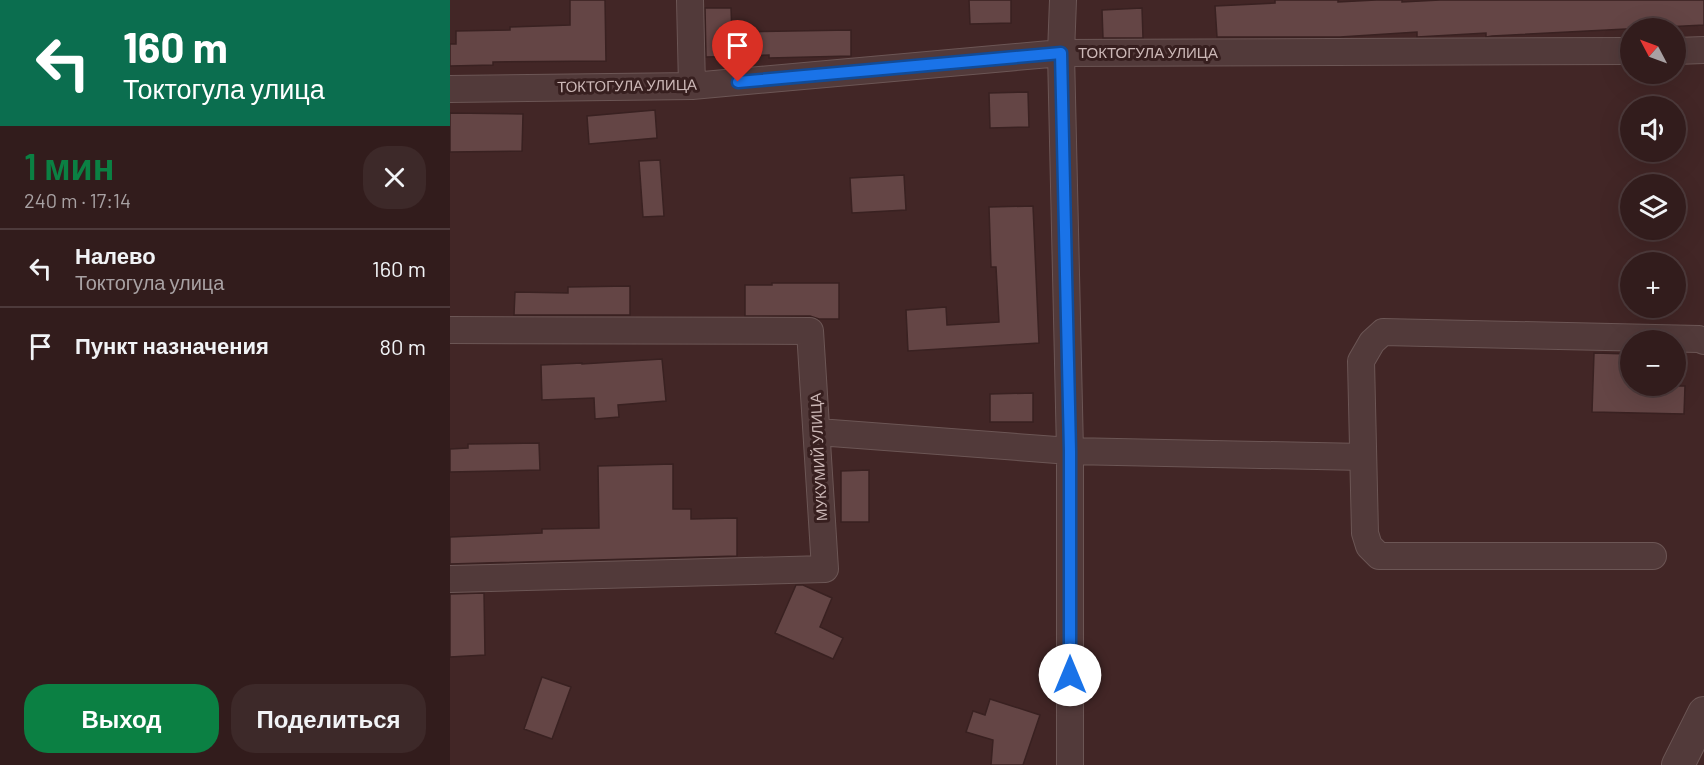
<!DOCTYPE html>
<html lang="ru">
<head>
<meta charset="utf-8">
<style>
  :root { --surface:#321c1c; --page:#3d2929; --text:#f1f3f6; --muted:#a8a1a3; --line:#4d3a3b; --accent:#0b8043 }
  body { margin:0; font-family:Barlow,sans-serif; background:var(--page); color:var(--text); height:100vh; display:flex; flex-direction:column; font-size:22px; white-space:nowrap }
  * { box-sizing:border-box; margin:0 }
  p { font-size:20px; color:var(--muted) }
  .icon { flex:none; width:33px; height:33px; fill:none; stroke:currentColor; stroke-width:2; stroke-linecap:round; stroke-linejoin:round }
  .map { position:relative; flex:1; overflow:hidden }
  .drawer { display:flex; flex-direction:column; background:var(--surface); width:450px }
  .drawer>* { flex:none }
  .hud { background:#0b6e4f; color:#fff; overflow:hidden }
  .needle { width:39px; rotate:311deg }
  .tools { position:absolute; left:1170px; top:18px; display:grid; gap:12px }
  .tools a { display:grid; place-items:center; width:66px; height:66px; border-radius:50%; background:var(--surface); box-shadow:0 6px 24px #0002,0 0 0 2px var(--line); font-size:30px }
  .pin { position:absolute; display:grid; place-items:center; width:51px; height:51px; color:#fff; margin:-62px -26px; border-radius:50% 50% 50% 0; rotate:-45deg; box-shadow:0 0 6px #0007 }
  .pin .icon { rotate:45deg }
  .me { position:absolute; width:66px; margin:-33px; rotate:0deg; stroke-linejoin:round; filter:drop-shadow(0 0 4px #0008) }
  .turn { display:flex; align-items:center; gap:21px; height:126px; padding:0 24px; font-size:27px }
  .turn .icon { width:78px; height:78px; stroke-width:2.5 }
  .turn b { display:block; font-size:42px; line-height:51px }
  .round { display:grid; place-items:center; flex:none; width:63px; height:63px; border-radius:24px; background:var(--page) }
  .summary { display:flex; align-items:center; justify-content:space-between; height:102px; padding:0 24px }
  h1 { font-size:36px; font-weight:600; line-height:45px; color:var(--accent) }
  .button { display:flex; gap:12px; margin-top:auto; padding:12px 24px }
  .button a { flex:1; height:69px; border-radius:24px; background:var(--accent); color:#fff; font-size:24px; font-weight:600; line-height:69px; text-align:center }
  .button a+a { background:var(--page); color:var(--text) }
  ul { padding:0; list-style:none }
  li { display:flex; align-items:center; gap:18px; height:78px; padding:0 24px; border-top:2px solid var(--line) }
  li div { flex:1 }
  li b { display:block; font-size:22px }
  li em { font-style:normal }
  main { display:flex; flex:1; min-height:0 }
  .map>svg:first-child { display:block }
  .building { fill:#644545; stroke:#392121; stroke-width:1.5 }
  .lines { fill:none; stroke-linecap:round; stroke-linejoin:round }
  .minor-casing { stroke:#6c5655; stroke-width:28 }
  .tertiary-casing { stroke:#6c5655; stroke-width:34 }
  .minor { stroke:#523a3a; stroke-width:26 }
  .tertiary { stroke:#523a3a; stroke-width:32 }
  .route-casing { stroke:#114b97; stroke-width:15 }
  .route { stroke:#1a73e8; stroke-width:10 }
  .labels { text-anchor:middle; stroke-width:6; stroke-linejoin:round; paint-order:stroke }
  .street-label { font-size:15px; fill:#ccb8b7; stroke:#371f1f }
</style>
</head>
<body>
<main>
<section class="drawer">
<div class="hud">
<div class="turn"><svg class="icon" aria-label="left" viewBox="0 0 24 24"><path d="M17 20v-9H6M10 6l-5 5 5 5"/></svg><div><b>160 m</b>Токтогула улица</div></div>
</div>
<div class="summary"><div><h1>1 мин</h1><p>240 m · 17:14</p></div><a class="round"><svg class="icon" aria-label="close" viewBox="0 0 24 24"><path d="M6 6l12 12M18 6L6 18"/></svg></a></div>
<ul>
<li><svg class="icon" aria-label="left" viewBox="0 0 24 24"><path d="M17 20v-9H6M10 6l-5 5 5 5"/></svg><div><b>Налево</b><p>Токтогула улица</p></div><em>160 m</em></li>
<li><svg class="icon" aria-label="arrive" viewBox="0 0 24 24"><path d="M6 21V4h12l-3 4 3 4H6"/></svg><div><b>Пункт назначения</b></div><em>80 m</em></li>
</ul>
<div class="button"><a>Выход</a><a>Поделиться</a></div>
</section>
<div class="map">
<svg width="1254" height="765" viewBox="0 0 1254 765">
  <rect width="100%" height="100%" fill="#422626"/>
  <!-- building -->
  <path class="building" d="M120,0H155L156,61L43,62V65L0,66V44H6V31L60,30V27L120,25Z
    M519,0H561V23L520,24Z
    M825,0H888V2L926,0H952V2L990,0H1254V25L1042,36L1036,37V33L967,37V32L890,37H767L765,6L825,3Z
    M255,8H281L282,32L401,30V56L319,58V55L256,57Z
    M692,8L693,38H653L652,10Z
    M578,92L579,127L540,128L539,93Z
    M205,110L207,138L139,144L137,116Z
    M0,113L73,114L72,151L0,152Z
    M210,160L214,216L193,217L189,161Z
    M454,175L456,210L402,213L400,178Z
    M583,206L589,343L458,351L456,310L496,307L497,325L549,322L546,267H541L539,207Z
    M322,283H389V319H369L360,316H295V285H322Z
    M180,286V315H64L65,292L118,293V287Z
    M1144,353L1180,354V386H1235L1234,414L1142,412Z
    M212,359L216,401L168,405L169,417L145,419L144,398L92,400L91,365L132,363V364Z
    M583,393V422H540V394Z
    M89,443L90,470L0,472V449L18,448V444Z
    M223,464V509H241V519L287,518V556L0,564V537L92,533V529L149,528L148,466Z
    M419,470V522H391V471Z
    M346,585H353L382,598L370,627L393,638L383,659L325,633Z
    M34,593L35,655L0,657V594Z
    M92,677L121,687L102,739L74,729Z
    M540,699L590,715L573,765H541L543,740L516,732L523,711L535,715Z"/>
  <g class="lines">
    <!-- minor casing -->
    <g class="minor-casing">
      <path id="minor" d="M240,0L242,86
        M613,0L611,53L620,451V765
        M1226,51L1254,50
        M0,89L242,86L611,53L1180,51
        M0,330L360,331L375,569L0,579
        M368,432L620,451L913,457
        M1203,556H929L919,546L915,533L911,361L922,342L933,332L1249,339L1254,341"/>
    </g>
    <!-- tertiary casing -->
    <g class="tertiary-casing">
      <path id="tertiary" d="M1228,765L1254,713"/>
    </g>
    <!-- minor -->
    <use href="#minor" class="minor"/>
    <!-- tertiary -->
    <use href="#tertiary" class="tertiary"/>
  </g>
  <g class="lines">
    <!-- route casing -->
    <g class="route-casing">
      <path id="route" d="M288,82L611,53L620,451V675"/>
    </g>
    <!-- route -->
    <use href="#route" class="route"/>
  </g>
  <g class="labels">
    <!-- street labels -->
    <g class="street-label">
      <text x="698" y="58">ТОКТОГУЛА УЛИЦА</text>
      <text transform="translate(177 86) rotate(-1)" y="5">ТОКТОГУЛА УЛИЦА</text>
      <text transform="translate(369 457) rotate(-93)" y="5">МУКУМИЙ УЛИЦА</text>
    </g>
  </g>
</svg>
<div class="tools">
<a><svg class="needle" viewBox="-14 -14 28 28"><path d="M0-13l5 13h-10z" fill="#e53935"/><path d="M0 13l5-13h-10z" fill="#a8a1a3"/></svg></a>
<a><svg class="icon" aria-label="sound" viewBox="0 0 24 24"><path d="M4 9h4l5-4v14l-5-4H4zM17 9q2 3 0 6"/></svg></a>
<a><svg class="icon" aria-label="layers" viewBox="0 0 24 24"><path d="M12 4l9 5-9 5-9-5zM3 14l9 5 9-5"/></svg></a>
<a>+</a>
<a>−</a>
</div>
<div class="pin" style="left:288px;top:82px;background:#d93025"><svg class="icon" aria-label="arrive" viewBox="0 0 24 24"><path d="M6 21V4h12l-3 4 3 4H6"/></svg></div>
<svg class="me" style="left:620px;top:675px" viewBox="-20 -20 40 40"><circle r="19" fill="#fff"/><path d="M0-13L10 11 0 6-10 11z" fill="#1a73e8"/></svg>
</div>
</main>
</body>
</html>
